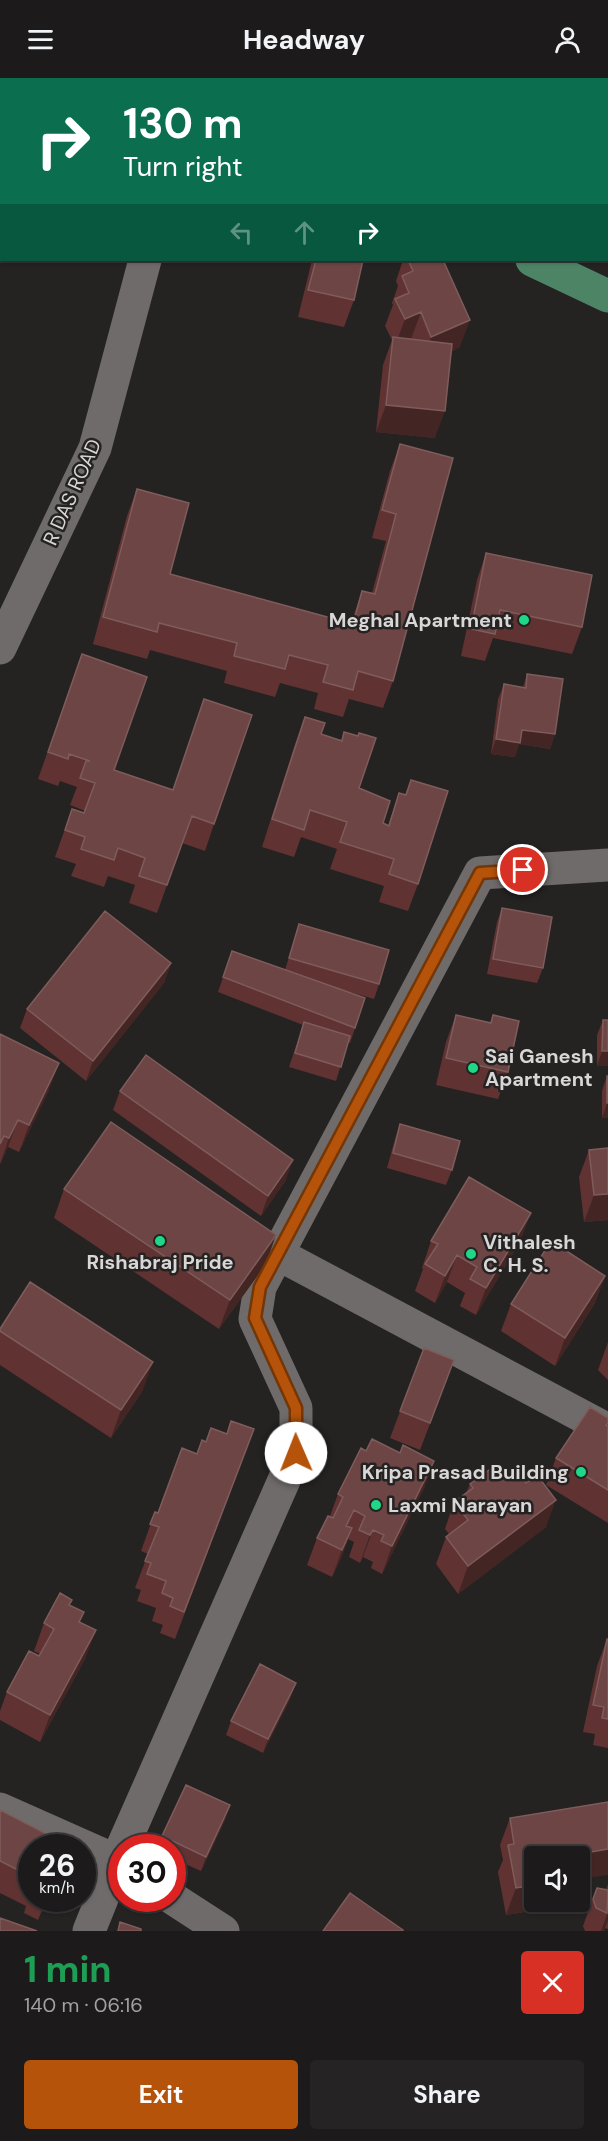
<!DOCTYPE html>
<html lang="en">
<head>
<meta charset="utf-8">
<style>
  :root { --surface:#1c1a1a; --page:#252323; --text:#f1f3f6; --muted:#a0a1a2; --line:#3a3839; --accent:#b45309 }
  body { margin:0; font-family:"DM Sans",sans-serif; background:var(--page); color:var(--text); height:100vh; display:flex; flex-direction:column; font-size:22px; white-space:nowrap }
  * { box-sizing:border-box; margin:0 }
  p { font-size:20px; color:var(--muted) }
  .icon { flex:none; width:33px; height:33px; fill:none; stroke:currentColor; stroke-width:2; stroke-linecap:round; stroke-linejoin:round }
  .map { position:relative; height:1853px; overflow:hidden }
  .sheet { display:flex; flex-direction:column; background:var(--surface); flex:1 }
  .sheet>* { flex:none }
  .guide { position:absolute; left:0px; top:0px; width:609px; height:183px; box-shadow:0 2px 4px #0004,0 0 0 2px var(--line); background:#0b6e4f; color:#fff; overflow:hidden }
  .buttons { position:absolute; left:524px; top:1768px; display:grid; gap:12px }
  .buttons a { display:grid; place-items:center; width:66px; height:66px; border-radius:6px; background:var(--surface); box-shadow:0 2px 4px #0004,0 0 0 2px var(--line); font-size:30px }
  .speed { position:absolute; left:18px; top:1756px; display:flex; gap:12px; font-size:30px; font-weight:700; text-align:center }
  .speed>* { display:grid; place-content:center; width:78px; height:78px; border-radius:50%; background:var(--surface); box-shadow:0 2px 4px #0004,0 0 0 2px var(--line); line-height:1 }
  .speed small { font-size:15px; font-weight:400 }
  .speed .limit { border:9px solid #d22; background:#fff; color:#111 }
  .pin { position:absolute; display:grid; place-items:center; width:51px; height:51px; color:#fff; margin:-26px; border:3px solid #fff; border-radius:50%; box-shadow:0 2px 6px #0007 }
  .me { position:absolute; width:66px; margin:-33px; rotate:359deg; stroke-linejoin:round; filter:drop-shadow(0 0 4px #0008) }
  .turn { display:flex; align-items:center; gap:21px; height:126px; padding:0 24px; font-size:27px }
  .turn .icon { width:78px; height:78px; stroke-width:2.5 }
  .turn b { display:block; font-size:42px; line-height:51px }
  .lanes { display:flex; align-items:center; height:57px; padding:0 24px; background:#0003; justify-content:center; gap:30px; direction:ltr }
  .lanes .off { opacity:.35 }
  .round { display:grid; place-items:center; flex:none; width:63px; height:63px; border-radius:6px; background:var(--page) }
  .headline { display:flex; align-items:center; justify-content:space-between; height:102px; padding:0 24px }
  h1 { font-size:36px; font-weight:700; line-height:45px; color:#1e9e55 }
  .cta { display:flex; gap:12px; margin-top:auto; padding:12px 24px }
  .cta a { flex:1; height:69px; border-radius:6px; background:var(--accent); color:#fff; font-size:24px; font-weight:700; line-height:69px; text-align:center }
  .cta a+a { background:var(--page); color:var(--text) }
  header { display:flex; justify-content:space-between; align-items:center; height:78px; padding:0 24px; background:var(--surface); font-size:27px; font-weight:700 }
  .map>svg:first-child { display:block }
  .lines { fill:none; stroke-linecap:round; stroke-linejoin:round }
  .minor { stroke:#6f6b6a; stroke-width:33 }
  .major { stroke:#4d8466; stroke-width:33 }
  .wall { fill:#603332 }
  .shaded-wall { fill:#432524 }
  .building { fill:#6d4544; stroke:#7e5c5b; stroke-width:1.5 }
  .route-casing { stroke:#753606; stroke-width:15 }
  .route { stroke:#b45309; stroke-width:10 }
  .poi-dot { fill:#1fd887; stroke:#252222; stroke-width:2 }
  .labels { text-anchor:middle; stroke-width:5; stroke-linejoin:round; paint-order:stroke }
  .street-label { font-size:20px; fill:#d8d6d6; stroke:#252222 }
  .poi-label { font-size:20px; font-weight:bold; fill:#d8d6d6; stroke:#252222; text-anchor:start }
</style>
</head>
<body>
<header><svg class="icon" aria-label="menu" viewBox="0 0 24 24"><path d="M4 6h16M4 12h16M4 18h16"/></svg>Headway<svg class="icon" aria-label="person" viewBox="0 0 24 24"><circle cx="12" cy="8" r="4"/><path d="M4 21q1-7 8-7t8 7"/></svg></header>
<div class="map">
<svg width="608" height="1853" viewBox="0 0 608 1853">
  <rect width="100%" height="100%" fill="#252222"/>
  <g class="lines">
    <!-- minor -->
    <path class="minor" d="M608,77V76
      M0,570L95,370L145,182
      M278,1176L608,1352
      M0,1731L117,1783L89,1853
      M122,1770L296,1375V1330L255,1241L260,1209L480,795L608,787
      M172,1820L223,1853"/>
    <!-- major -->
    <path class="major" d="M277,0L280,2
      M0,32L2,33
      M532,182L608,218"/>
  </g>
  <!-- wall -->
  <path class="wall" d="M312,182H363L354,222L344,249L298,239Z
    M403,182H443L460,269L452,273L435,360L376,354L383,287L392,262L385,248L393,227L392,225L398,208L396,203Z
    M400,366L393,603L383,630L349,621L343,639L314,631L318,615L280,605L275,619L224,605L227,593L150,572L147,581L93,566L127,438L137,411L170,496L351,545L362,513L372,515L386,463L372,460L390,393Z
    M486,475L582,549L572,576L493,560L485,583L461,578L477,502Z
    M82,576L114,692L214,746L205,773L182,765L157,835L129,825L135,807L108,798L104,809L71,798L76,786L55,779L72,731L84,735L85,733L70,727L77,709L60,703L58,708L38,701Z
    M527,596L555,656L550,671L519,666L515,679L491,676L498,621L504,606L523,609Z
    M305,639L321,656L341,662L344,654L359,710L383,745L388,747L399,715L405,717L411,702L418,806L408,833L379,824L384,808L330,791L337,771L301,759L294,779L262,769L295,666Z
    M502,830L543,890L537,905L487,896L497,844Z
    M299,846L379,906L374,921L336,910L355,950L350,965L348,964L336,1003L289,989L303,947L218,914L232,873L285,892Z
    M171,885L164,905L86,1003L20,950L27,931Z
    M456,937L490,945L493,937L508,994L498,1021L436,1007L446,964Z
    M603,942L608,988H597V957Z
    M0,956L49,1012L19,1074L8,1069L0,1086Z
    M607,998L608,1040H602V1013Z
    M120,1013L286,1102L261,1138L113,1032Z
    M400,1046L452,1092L446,1107L387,1090L395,1061Z
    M589,1072L608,1142L584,1144L579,1099Z
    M64,1111L266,1186L219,1251L54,1140Z
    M521,1162L476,1237L460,1228L465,1215L447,1204L435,1225L415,1213L423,1191L422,1190L431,1163Z
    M605,1198L595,1225L555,1288L501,1253L511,1226Z
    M0,1251L143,1312L111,1360L0,1287Z
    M608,1264V1302L598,1292Z
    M424,1270L444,1309L420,1372L390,1360Z
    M608,1340V1445L546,1407L556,1380Z
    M366,1373L400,1375L434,1383L424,1410L382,1496L371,1490L373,1484L363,1479L360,1485L349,1479L354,1464L348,1461L342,1478L332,1499L307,1487L317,1460L330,1438L338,1416Z
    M197,1376L244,1378L175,1561L160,1555L163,1547L152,1543L156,1530L137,1523L141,1512L135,1510L148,1476L141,1473L155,1434L158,1435Z
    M506,1400L546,1449L458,1516L436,1486L446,1459L449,1456L445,1451L454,1424L466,1415L470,1406Z
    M70,1527L81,1544L86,1579L40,1664L0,1642V1633L7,1614L40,1576L34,1573L44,1545Z
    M607,1561H608V1670L593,1667L595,1656L583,1654L597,1588Z
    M291,1619L263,1675L226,1657L231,1643Z
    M0,1732L32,1770V1821H47L38,1842L24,1835L26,1828L0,1815Z
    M510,1740L588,1800L579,1825L506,1837L498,1794L503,1782L500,1767Z
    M225,1742L201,1793L172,1780V1770H157L162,1758Z
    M608,1806V1851L605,1850L604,1853H585L583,1848L597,1810L606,1812Z"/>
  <!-- shaded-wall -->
  <path class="shaded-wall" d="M421,234L411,261L395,268L405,241Z
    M470,242L460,269L422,286L431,259Z
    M386,327L445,333L435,360L376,354Z
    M522,652L555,656L550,671L519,666L515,679L491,676L496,661Z
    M171,885L164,905L86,1003L93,983Z
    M602,973H608V988H597Z
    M59,985L49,1012L19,1074L29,1047Z
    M607,1025H608V1040H602Z
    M18,1042L8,1069L0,1086L9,1060Z
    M293,1082L286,1102L261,1138L268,1118Z
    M608,1116V1142L584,1144L594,1117Z
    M531,1135L521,1162L476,1237L486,1210Z
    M276,1157L266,1186L219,1251L230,1222Z
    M457,1177L447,1204L435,1225L445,1198Z
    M605,1198L595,1225L555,1288L565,1260Z
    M153,1284L143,1312L111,1360L121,1332Z
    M434,1383L424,1410L382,1496L392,1468Z
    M556,1422L546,1449L458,1516L468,1488Z
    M352,1450L342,1478L332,1499L342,1472Z
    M373,1452L363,1479L360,1485L370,1457Z
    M96,1552L86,1579L40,1664L50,1637Z
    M296,1605L291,1619L263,1675L268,1661Z
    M230,1727L225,1742L201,1793L206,1779Z
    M608,1771V1797L588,1800L579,1825L506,1837L516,1810L534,1807V1824H579V1791L585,1775Z
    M46,1821H47L38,1842Z
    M608,1834V1843L605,1850L604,1853H601Z"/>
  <!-- building -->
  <path class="building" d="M489,0H575V2H489Z
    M316,182H363L354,222L308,212Z
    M408,182H443L470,242L431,259L421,234L405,241L395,221L409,215L402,198L413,193Z
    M393,259L452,266L445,333L386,327Z
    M400,366L453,380L393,603L358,593L353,612L323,604L328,587L289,577L285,591L234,578L237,565L159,545L157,554L103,539L137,411L189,425L170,496L353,546L362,513L375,516L396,436L382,432Z
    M486,475L592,497L582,549L500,532L495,556L471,551Z
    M82,576L147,599L114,692L173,712L204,621L252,637L214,746L192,738L167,807L139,798L145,780L118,770L114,782L81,771L85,759L65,752L72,731L84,735L95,705L80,700L86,683H90L69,676L68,681L48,674Z
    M527,596L563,601L555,656L522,652L520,665L496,661L504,606L526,610Z
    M305,639L325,645L321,656L342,663L344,654L358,658L359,655L376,660L359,710L390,723L383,745L389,748L399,715L406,717L411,702L448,713L418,806L389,796L394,781L340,764L347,744L310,732L304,752L272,741Z
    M502,830L552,839L543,890L493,881Z
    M105,833L171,885L93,983L27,931Z
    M299,846L389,872L379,906L289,880Z
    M232,873L365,920L355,950L223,899Z
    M456,937L491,945L493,937L519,943L508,994L446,980Z
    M603,942H608V973H602Z
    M304,944L350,958L341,989L295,975Z
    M0,956L59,985L29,1047L18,1042L9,1060L4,1058L0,1066Z
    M146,977L293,1082L268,1118L120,1013Z
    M607,998H608V1025H607Z
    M111,1044L276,1157L230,1222L64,1111Z
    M400,1046L460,1063L452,1092L393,1075Z
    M608,1070V1116L594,1117L589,1072Z
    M469,1099L531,1135L486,1210L470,1201L477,1189L457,1177L445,1198L425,1186L438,1166L431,1163Z
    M551,1163L605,1198L565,1260L511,1226Z
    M30,1204L153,1284L121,1332L0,1253V1251Z
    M424,1270L454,1282L430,1345L400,1333Z
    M590,1329L608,1340V1345L606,1347L608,1348V1412L556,1380Z
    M231,1343L254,1351L184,1534L170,1528L173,1520L162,1515L166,1503L147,1496L151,1485L145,1483L159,1449L150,1446L155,1434L158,1435L182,1370L197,1376L202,1362L206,1364L211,1350L227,1356Z
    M372,1361L400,1375L403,1367L434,1383L392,1468L381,1463L384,1457L373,1452L370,1457L359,1452L365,1438L354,1432L346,1448L352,1450L342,1472L317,1460L328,1438L333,1440L343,1419L338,1416L361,1370L366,1373Z
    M496,1387L506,1400L516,1392L526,1405L537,1397L556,1422L468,1488L446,1459L468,1442L454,1424L473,1410L470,1406Z
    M60,1515L72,1522L69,1527L84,1534L79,1544L96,1552L50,1637L7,1614L29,1573L39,1578L54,1551L44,1545Z
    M607,1561H608V1641L602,1640L604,1629L593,1627Z
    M260,1586L296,1605L268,1661L231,1643Z
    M186,1707L230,1727L206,1779L162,1758Z
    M608,1724V1771L585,1775L589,1798L579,1799V1779H534V1807L516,1810L508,1767L514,1766L510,1740Z
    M0,1732L68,1767L67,1770H32V1799L0,1783Z
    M597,1810L608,1812L607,1835L596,1830L593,1821Z
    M350,1815L403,1852L402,1853H323Z
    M0,1840L37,1853H0Z
    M120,1844L141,1851V1853H118Z"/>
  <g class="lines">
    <!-- route casing -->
    <g class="route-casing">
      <path id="route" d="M296,1375V1330L255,1240L260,1209L480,795L523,792"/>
    </g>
    <!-- route -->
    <use href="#route" class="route"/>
  </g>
  <!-- markers -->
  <g class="poi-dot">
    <circle cx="524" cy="542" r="6"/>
    <circle cx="473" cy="990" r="6"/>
    <circle cx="160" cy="1163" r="6"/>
    <circle cx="471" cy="1176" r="6"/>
    <circle cx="581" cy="1394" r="6"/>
    <circle cx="376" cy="1427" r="6"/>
  </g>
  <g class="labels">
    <!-- street labels -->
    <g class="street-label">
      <text transform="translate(72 414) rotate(-66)" y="7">R DAS ROAD</text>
    </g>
    <!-- poi labels -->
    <g class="poi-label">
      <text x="512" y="549" text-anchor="end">Meghal Apartment</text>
      <text x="485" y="985">Sai Ganesh<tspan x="485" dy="23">Apartment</tspan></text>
      <text x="483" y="1171">Vithalesh<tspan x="483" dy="23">C. H. S.</tspan></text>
      <text x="160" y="1191" text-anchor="middle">Rishabraj Pride</text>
      <text x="569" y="1401" text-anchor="end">Kripa Prasad Building</text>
      <text x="388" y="1434">Laxmi Narayan</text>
    </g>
  </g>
</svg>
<div class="buttons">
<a><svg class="icon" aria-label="sound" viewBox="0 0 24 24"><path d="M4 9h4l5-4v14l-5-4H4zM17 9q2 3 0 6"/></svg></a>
</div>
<div class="speed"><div>26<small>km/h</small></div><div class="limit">30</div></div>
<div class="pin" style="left:523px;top:792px;background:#d93025"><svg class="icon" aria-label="arrive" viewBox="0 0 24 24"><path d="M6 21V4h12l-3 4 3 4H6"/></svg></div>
<svg class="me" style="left:296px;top:1375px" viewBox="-20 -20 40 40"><circle r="19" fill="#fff"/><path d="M0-13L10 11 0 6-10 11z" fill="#b45309"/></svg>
<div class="guide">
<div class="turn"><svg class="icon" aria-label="right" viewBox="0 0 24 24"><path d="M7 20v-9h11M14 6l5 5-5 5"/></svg><div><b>130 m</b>Turn right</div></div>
<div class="lanes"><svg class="icon off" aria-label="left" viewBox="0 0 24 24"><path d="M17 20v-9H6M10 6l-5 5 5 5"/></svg><svg class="icon off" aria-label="ahead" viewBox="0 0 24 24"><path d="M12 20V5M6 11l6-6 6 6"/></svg><svg class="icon" aria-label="right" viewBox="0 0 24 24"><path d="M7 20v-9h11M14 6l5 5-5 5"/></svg></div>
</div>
</div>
<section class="sheet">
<div class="headline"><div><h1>1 min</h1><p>140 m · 06:16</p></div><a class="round" style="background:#d93025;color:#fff"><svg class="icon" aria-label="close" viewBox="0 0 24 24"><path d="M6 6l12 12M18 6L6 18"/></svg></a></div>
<div class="cta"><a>Exit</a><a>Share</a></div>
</section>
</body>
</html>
